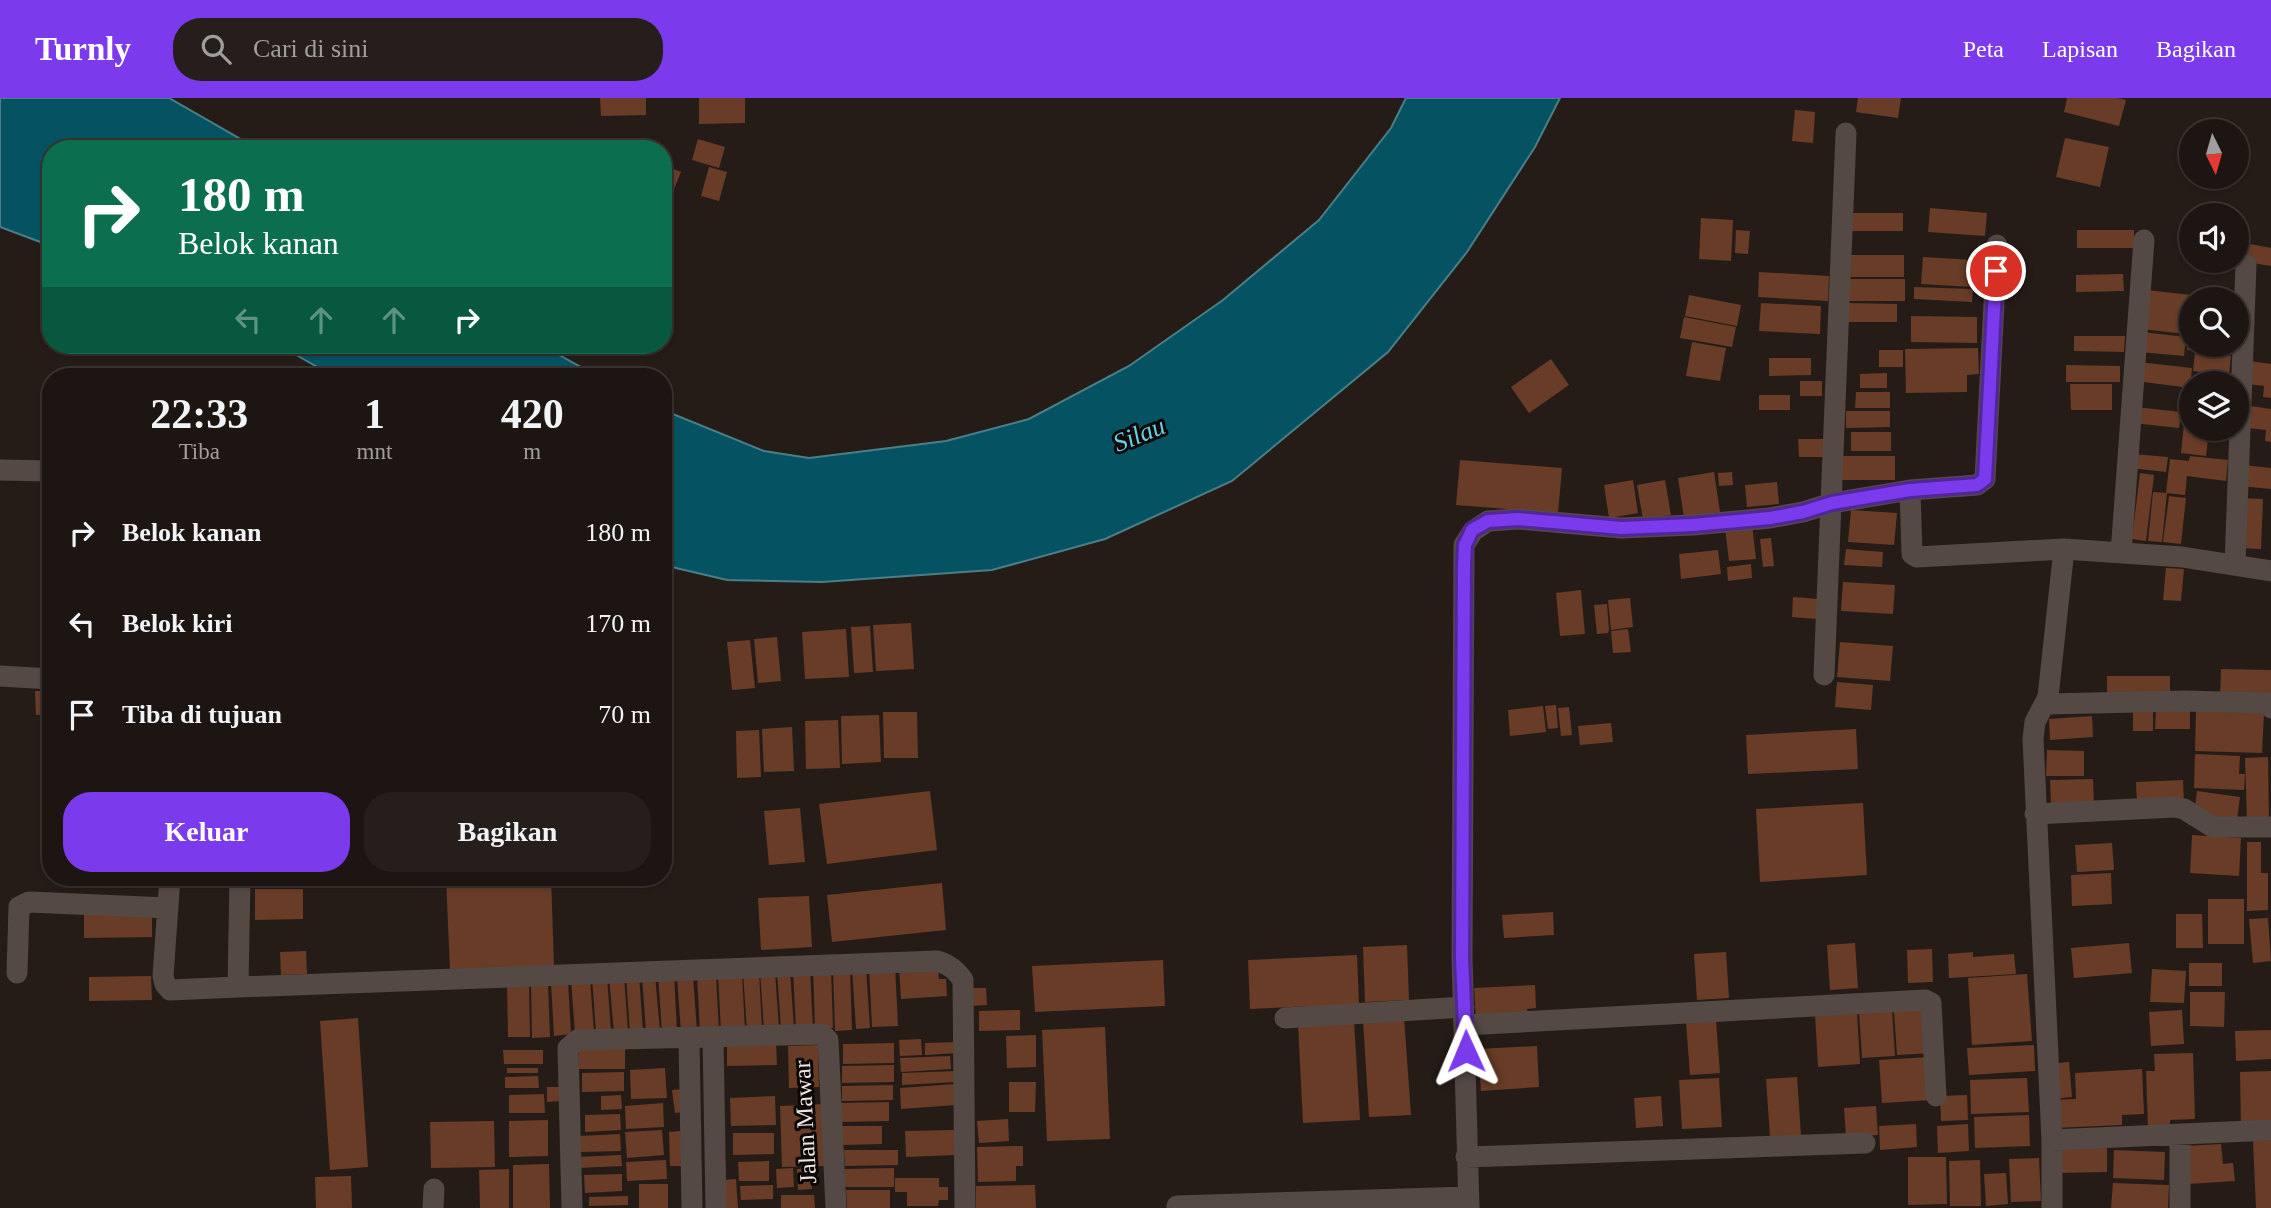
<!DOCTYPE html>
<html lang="id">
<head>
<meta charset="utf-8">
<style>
  :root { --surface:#1c1511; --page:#251e1a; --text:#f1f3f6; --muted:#a09f9f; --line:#3a3431; --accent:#7c3aed }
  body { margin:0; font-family:"Times New Roman",serif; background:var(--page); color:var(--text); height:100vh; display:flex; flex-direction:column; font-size:26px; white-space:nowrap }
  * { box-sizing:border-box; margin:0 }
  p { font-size:23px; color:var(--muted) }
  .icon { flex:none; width:38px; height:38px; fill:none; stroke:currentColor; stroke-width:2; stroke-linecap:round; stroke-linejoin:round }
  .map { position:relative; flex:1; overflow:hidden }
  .side { position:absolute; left:42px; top:270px; width:630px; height:518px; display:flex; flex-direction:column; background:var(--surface); border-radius:28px; box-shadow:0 2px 5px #0004,0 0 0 2px var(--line) }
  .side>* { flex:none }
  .top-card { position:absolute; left:42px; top:42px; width:630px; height:214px; border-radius:28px; box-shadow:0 2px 5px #0004,0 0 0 2px var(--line); background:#0b6e4f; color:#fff; overflow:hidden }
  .needle { width:46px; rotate:175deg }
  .tools { position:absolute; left:2179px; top:21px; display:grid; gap:14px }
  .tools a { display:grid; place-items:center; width:70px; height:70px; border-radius:50%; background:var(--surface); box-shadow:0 2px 5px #0004,0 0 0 2px var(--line); font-size:35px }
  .pin { position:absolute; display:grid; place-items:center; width:60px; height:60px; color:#fff; margin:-30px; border:4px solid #fff; border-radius:50%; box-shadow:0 2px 7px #0007 }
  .me { position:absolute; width:77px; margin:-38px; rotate:359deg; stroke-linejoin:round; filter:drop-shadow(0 0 5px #0008) }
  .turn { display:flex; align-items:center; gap:24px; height:147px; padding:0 21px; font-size:32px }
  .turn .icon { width:91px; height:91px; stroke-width:2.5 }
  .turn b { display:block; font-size:49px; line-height:60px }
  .lanes { display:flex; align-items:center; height:66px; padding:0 21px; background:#0003; justify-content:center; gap:35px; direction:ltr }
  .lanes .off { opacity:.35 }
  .eta { display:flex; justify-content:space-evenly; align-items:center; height:119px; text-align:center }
  .eta b { font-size:42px; font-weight:700; line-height:49px }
  .action { display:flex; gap:14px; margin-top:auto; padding:14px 21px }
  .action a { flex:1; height:80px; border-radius:28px; background:var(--accent); color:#fff; font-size:28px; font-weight:700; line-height:80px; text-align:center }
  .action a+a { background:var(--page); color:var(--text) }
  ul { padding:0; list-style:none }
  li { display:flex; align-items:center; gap:21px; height:91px; padding:0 21px }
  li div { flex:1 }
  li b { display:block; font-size:26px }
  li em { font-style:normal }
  header { display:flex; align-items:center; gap:42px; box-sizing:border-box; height:98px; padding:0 35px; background:var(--accent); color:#fff }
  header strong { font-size:33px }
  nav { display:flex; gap:38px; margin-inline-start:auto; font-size:24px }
  .search { width:490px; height:63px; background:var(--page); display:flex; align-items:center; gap:18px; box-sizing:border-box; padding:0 24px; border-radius:28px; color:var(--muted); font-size:26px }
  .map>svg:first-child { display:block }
  .water { fill:#055362; stroke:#4a7f88; stroke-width:2 }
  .building { fill:#683c26 }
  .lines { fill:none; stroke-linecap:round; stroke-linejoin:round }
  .minor { stroke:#544944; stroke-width:21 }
  .route-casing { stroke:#51269a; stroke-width:18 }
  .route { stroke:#7c3aed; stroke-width:12 }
  .labels { text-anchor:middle; stroke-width:6; stroke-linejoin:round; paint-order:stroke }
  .street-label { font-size:24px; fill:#ece5e1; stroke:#0b0706 }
  .water-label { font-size:26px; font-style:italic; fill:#6ad0e9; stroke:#0b0706 }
</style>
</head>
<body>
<header>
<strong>Turnly</strong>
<div class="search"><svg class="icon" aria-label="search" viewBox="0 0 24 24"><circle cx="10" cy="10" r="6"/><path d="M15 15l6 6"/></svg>Cari di sini</div>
<nav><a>Peta</a><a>Lapisan</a><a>Bagikan</a></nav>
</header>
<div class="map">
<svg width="2271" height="1110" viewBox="0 0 2271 1110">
  <rect width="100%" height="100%" fill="#261c17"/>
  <!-- water -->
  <path class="water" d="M0,0H169L258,51H51V148L0,129Z
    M1406,0H1560L1535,49L1467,154L1388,254L1232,383L1105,441L992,472L822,484L727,482L663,467V312L764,353L809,360L946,343L1029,321L1129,268L1223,202L1319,122L1391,30Z
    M279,247H541L597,278H333Z"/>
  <!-- building -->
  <path class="building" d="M600,0H646V17L601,18Z
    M699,0H745V25L699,26Z
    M1858,0H1901L1898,20L1856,14Z
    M2067,0H2117L2126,2L2119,28L2064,14Z
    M1795,12L1815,14L1813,45L1792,43Z
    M2065,40L2109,49L2100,89L2056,79Z
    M698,41L725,49L719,70L692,62Z
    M663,67L681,74L672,96L663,92Z
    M709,69L727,74L719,103L701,98Z
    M1930,110L1987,115L1985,138L1928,134Z
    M1852,115H1903V133H1852Z
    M1701,120L1733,122L1731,163L1699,161Z
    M1736,132L1750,133L1748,156L1735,155Z
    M2077,132H2134V150H2077Z
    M2245,145L2271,150V168L2241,163Z
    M1847,157H1904V179H1847Z
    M1923,159L1974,162L1973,189L1921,186Z
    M1759,174L1829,178L1828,203L1758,199Z
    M2123,176L2124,193L2076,194V177Z
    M1846,181H1905V203H1847Z
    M1914,189L1973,191L1972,204L1914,201Z
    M2146,192L2191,197V247H2231L2230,256L2187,252L2189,230H2186V236L2141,231Z
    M2193,193L2234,198V201H2192Z
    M1689,197L1741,207L1737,228L1685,218Z
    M1761,205L1821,208L1820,236L1759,233Z
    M1846,205L1897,206V224H1846Z
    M1911,218L1977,219V245L1911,244Z
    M1684,219L1736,229L1732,249L1680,240Z
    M2142,234L2186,239L2184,258L2140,254Z
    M2074,238H2125L2124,254L2074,253Z
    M1692,244L1726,250L1720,283L1686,278Z
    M1978,250L1979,276L1967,277V294L1906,295L1905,251Z
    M1879,252H1903V269H1879Z
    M2195,254L2231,258L2229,277L2193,273Z
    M1769,260H1811V277L1769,278Z
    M1551,261L1569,287L1529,315L1511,289Z
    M2250,263L2271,266V300L2263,299L2264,288L2248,286Z
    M2138,264L2192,270L2190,290L2136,283Z
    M2066,267L2120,268V284H2066Z
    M1887,275V290H1860V276Z
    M1800,283H1822V298H1800Z
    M2070,286H2112V312H2071Z
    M1856,294H1890V310H1855Z
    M1759,297H1790V312H1759Z
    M2250,308L2271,311V344L2265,343L2266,332L2248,330Z
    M2135,309L2181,314L2179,330L2133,325Z
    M1846,313H1890V329L1846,330Z
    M2185,317L2191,318V331H2209L2206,358L2181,355Z
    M1851,334H1891V353H1851Z
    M1798,341H1828V359H1799Z
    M2132,356L2168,359L2166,374L2130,370Z
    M1842,358H1895V382H1842Z
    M2190,358L2228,362L2226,383L2187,378L2185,397L2166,395L2170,361L2189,363Z
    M1460,362L1562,370L1558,415L1456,407Z
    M2243,367L2271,370V391L2240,388Z
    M1714,374L1720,414L1684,420L1678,380Z
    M1732,374L1733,387L1719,388L1718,375Z
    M2140,375L2154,377L2146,443L2132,441Z
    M1633,382L1638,415L1609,420L1604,387Z
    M1665,382L1671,417L1643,421L1637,387Z
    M1777,384L1779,406L1747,409L1745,387Z
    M2153,394L2167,395L2162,444L2148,443Z
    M2169,398L2186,400L2181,446L2163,444Z
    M2241,400L2263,401L2261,451L2239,450Z
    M1851,412L1897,415L1894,447L1848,444Z
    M1752,427L1756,461L1729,463L1725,430Z
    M1771,440L1774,468L1763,469L1760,441Z
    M1846,451L1883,454L1882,469L1844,467Z
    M1718,452L1721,476L1681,481L1679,456Z
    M1751,466L1752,480L1728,483L1727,469Z
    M2166,470L2184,471L2181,503L2163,502Z
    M1843,484L1895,487L1893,516L1841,513Z
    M1581,492L1585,536L1560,538L1556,495Z
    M1793,499L1818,501L1817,521L1792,519Z
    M1630,500L1633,529L1611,532L1608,502Z
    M1607,506L1609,532L1608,535L1597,536L1594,507Z
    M911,525L914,571L876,573L873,527Z
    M870,528L873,574L854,575L851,529Z
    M846,531L849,579L805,581L802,534Z
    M1628,531L1631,554L1613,555L1611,533Z
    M777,539L781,583L758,585L754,541Z
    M750,542L755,590L732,592L727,544Z
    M1840,544L1893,548L1890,583L1837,579Z
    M2221,571L2271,572V600L2220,599Z
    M2107,578H2170V601H2107Z
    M1837,584L1873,587L1871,612L1835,609Z
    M35,593H51V616L36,617Z
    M1556,607L1558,630L1548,631L1545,608Z
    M1543,608L1546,634L1510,638L1508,612Z
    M1569,609L1572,637L1561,638L1558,610Z
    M2133,610H2153V633H2133Z
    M2156,610L2190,611V631H2155Z
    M2196,613L2264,615L2262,655L2195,653Z
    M883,614H917L918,660H884Z
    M879,617L881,664L842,666L841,618Z
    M2092,618L2093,639L2050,642L2049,621Z
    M838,622L840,670L806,671L805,623Z
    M1611,625L1613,644L1580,647L1578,628Z
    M792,629L794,673L764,674L762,631Z
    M1856,631L1858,671L1748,676L1746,637Z
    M759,632L761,679L737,680L736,633Z
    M2047,652L2084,653V678H2046Z
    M2195,656L2240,658L2239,676H2245L2244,692L2194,690Z
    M2268,659L2269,722H2247L2245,660Z
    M2093,681L2094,706L2051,707L2050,682Z
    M2183,682L2184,705L2137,707L2136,684Z
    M930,693L937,752L827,766L819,706Z
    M2197,693L2240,699L2237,722L2194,716Z
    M1863,705L1867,777L1760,784L1756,711Z
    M800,710L805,764L769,767L764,713Z
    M2192,737L2241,740L2239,778L2190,775Z
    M2247,744H2261V775H2268V812L2247,813Z
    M2112,745L2114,772L2077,774L2075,747Z
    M2111,775L2112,806L2072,808L2071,777Z
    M446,779H551L554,868L450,872Z
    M942,785L946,832L832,844L827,797Z
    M255,791H303V821L255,822Z
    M809,798L812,849L761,852L758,800Z
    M2208,801H2244V846H2208Z
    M84,812H152V839L84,840Z
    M1553,814L1554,837L1504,840L1502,817Z
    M2176,816H2202L2203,850H2176Z
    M2268,820L2271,863L2253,865L2249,821Z
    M1855,845L1858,890L1830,892L1827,847Z
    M2129,845L2132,875L2074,880L2071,850Z
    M1407,847L1409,902L1365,904L1363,849Z
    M1932,851L1933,884L1908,885L1907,852Z
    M306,853L307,876L281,877L280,854Z
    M1726,854L1729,900L1697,902L1694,856Z
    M1973,854V859L2014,856L2016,876L1949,880L1948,856Z
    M1357,857L1359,906L1250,911L1248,862Z
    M1163,862L1165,908L1035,914L1032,868Z
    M2189,865H2222V888H2189Z
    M938,867L939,881H946L947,898L901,901L899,870Z
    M895,868L898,928L872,929L869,869Z
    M866,869L870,930L856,931L852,870Z
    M833,870H850L852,932L835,933Z
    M810,871L813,931L796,932L793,872Z
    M831,871L833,930H815L813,872Z
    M2152,871L2186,873L2184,905L2150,904Z
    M790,872L794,930L781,931L777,873Z
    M775,873L779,930L764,931L760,874Z
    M759,874L762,931L747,932L743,875Z
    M674,876L677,933L662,934L658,877Z
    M716,876L719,933L700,934L697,877Z
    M742,876L745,932L721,933L718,877Z
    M2027,876L2032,943L1972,947L1968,880Z
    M639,877L643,933L630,935L626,878Z
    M655,877L660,933L646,934L642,878Z
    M693,877L697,934L681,935L677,878Z
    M151,878L152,902L89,903V879Z
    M624,878L628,933L614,935L609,879Z
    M607,879L611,932L596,934L592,880Z
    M590,881L594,934L575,935L571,882Z
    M529,883L530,939H508L507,884Z
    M568,884L571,936L554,938L551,885Z
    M548,885L550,939L532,940L531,886Z
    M1535,887L1536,910L1527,911L1528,918L1476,920L1474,890Z
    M968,890H986L987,907L969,908Z
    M2190,894H2225L2224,929L2190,928Z
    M1929,911L1932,955L1897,957L1894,913Z
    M1020,912V932L979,933V913Z
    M1892,912L1895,958L1862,960L1859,914Z
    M2182,912L2184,946L2151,948L2149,914Z
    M1857,914L1860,966L1818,969L1815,916Z
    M1404,919L1411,1017L1369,1019L1363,922Z
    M358,920L368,1069L330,1072L320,923Z
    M1716,922L1720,975L1690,977L1686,924Z
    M1354,923L1360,1022L1303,1025L1298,926Z
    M1105,929L1110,1041L1047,1043L1042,932Z
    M2271,932V961L2236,963L2235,933Z
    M1036,937V969L1007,970L1006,938Z
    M921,941L922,957L900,958L899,942Z
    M776,943L777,967L727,968V944Z
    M958,944V955L925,957V945Z
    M894,945V965L843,966V946Z
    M625,947V971H579V948Z
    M818,947L819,989L789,990L788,948Z
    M2034,947L2035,973L1969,977L1967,950Z
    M1537,948L1539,989L1481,993L1478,951Z
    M503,952H543V966H504Z
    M2193,955L2195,1021L2170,1022V1030H2148L2146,973H2155L2154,956Z
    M950,958L951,971L901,974L900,960Z
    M1930,959L1932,1002L1882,1005L1879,962Z
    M2069,964L2072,999L2052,1001L2049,966Z
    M894,967V984L842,985V968Z
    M507,970H538V975H507Z
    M665,970L667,1000L631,1001L630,972Z
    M2142,971L2144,1016L2122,1017V1027L2055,1030L2054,1002L2076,1001L2075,975Z
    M957,973V984L902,987V975Z
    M2271,973V1029L2241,1030L2240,974Z
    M624,974V993L582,994V975Z
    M538,978L539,990H505V979Z
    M1797,979L1801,1037L1770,1039L1766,981Z
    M1719,980L1722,1029L1682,1031L1679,982Z
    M2027,980L2029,1014L1971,1016L1970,982Z
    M1009,984H1036L1035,1014H1009Z
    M955,986L956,1007L901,1011L900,990Z
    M893,987V1002L842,1003V988Z
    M547,989H561V1003L547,1004Z
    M682,991L684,1014L675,1015L672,992Z
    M544,996L545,1015H509V997Z
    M621,997L622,1011L601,1012V998Z
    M1967,997L1968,1022L1941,1023L1940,998Z
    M775,998L776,1027L731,1028L730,1000Z
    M1661,998L1663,1028L1636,1030L1634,1000Z
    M889,1004V1023L840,1024V1005Z
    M663,1005L664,1029L626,1031L625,1008Z
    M824,1006L826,1068L782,1069L780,1008Z
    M1876,1008L1878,1037L1846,1039L1844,1010Z
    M620,1016L621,1032L585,1034V1017Z
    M2029,1017L2030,1048L1975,1050L1974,1019Z
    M1008,1021L1009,1043L979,1045L977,1023Z
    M548,1022V1058L509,1059V1023Z
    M494,1023L495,1069L431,1070L430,1024Z
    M1916,1026L1917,1049L1880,1052L1879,1028Z
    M1968,1026L1969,1053L1938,1055L1937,1028Z
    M842,1028H882V1046L843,1047Z
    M662,1032L664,1057L627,1060L625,1034Z
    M954,1032L955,1057L906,1059L905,1033Z
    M681,1033L682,1068H670L669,1034Z
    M733,1035H774V1056L733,1057Z
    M620,1036L621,1053L580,1054L579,1038Z
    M2271,1042V1110H2256L2253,1043Z
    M2221,1046L2223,1066L2233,1065L2235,1083L2188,1086L2186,1048Z
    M1023,1048V1068H1016V1083L978,1084L977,1049Z
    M2107,1048V1074L2058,1075V1049Z
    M844,1052H898V1067L845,1068Z
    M2114,1052L2165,1054L2164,1082L2113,1080Z
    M621,1057L622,1068L578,1070L577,1059Z
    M1908,1059H1946L1947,1106L1908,1107Z
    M2039,1060L2041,1103L2011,1104L2009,1061Z
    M666,1062L667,1081L627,1083L626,1064Z
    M1980,1062L1981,1108H1950L1949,1063Z
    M769,1063V1083H739L738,1064Z
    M549,1066L550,1110H513V1067Z
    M793,1070L794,1089L777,1090L776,1071Z
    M894,1070V1089H845V1071Z
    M509,1071V1110H480L479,1072Z
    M797,1071H811L812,1091L798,1092Z
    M2006,1075L2008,1106L1986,1108L1984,1076Z
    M622,1076V1093L585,1095L584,1077Z
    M351,1078L352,1110H316L315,1079Z
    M895,1080H939V1089H948V1102H939L938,1108H907V1094H895Z
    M736,1081L738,1110H725L722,1082Z
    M2113,1085L2169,1087L2168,1110H2111Z
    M639,1086H668V1110H639Z
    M773,1087V1101L741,1102L740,1088Z
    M1035,1087L1036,1110H976V1088Z
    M846,1092H890V1110H847Z
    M781,1097H814L815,1110H781Z
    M628,1098V1107L589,1108V1099Z"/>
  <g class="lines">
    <!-- minor -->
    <path class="minor" d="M0,372L51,373
      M1910,392L1912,456L1917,459L2064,451L2182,459L2271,473
      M2121,455L2144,142
      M2235,467L2246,167
      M1824,577C1832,396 1837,215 1846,35
      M0,578L51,581
      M2046,606L2184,603L2267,605L2271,610
      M2035,716L2175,709L2184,711L2213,729H2271
      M170,779L163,878L165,886L170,892L238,889
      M240,779L238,889L937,863C949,866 956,872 963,882L965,1110
      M17,875L19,809L29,804L168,810
      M1285,920L1464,909
      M1465,927L1925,902L1931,905L1936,998
      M689,940L692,1110
      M713,940L716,1110
      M2052,1042L2271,1032
      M1466,1059L1865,1045
      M1177,1108L1468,1099
      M433,1110L434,1091
      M572,1110L568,950L577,942L822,936L828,942L836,1110
      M1469,1110L1462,860L1464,447L1473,433L1488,423L1518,421L1621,430L1693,427L1770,420L1803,414L1832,405L1910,392L1977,387L1985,381L1997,147
      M2052,1110V1042L2033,641L2035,624L2048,599L2064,451
      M2180,1110V1036"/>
  </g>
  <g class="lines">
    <!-- route casing -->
    <g class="route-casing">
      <path id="route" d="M1466,953L1462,860L1464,466L1465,447L1472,432L1488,423L1518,421L1621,430L1693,427L1770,420L1803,414L1832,405L1910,392L1977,387L1985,381L1996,173"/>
    </g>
    <!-- route -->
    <use href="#route" class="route"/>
  </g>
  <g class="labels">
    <!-- street labels -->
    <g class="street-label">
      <text transform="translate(805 1024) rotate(-93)" y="8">Jalan Mawar</text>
    </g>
    <!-- water labels -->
    <g class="water-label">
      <text transform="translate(1139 336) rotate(-22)" y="9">Silau</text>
    </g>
  </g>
</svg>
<div class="tools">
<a><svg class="needle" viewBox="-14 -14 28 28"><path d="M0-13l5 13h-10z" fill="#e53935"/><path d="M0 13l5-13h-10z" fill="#a09f9f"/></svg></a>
<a><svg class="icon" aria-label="sound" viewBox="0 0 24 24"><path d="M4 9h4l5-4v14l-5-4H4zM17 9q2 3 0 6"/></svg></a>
<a><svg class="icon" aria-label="search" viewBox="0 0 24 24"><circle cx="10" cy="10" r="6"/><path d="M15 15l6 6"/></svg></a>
<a><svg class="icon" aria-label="layers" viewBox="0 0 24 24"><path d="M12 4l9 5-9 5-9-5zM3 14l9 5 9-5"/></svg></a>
</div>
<div class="pin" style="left:1996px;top:173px;background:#d93025"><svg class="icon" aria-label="arrive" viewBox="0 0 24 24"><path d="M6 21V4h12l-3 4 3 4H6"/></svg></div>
<svg class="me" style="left:1466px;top:953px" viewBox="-20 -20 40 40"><path d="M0-17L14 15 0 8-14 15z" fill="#7c3aed" stroke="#fff" stroke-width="4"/></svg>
<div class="top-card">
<div class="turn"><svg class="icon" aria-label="right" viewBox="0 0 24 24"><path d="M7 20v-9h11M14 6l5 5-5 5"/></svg><div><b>180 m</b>Belok kanan</div></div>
<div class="lanes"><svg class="icon off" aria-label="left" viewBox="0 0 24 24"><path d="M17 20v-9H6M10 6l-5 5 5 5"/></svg><svg class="icon off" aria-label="ahead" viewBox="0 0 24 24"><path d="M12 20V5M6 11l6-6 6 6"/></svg><svg class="icon off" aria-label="ahead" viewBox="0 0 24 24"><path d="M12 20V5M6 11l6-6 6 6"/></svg><svg class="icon" aria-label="right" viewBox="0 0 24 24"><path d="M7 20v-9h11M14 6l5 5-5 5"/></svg></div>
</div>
<section class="side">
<div class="eta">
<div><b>22:33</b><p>Tiba</p></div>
<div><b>1</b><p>mnt</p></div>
<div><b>420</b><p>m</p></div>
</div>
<ul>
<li><svg class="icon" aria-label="right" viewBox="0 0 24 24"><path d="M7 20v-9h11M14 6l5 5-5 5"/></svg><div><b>Belok kanan</b></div><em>180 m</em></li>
<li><svg class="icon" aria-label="left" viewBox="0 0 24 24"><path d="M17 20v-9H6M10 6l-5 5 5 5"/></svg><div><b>Belok kiri</b></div><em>170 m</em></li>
<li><svg class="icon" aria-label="arrive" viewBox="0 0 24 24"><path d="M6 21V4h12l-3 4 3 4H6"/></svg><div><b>Tiba di tujuan</b></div><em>70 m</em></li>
</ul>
<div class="action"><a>Keluar</a><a>Bagikan</a></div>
</section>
</div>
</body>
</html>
